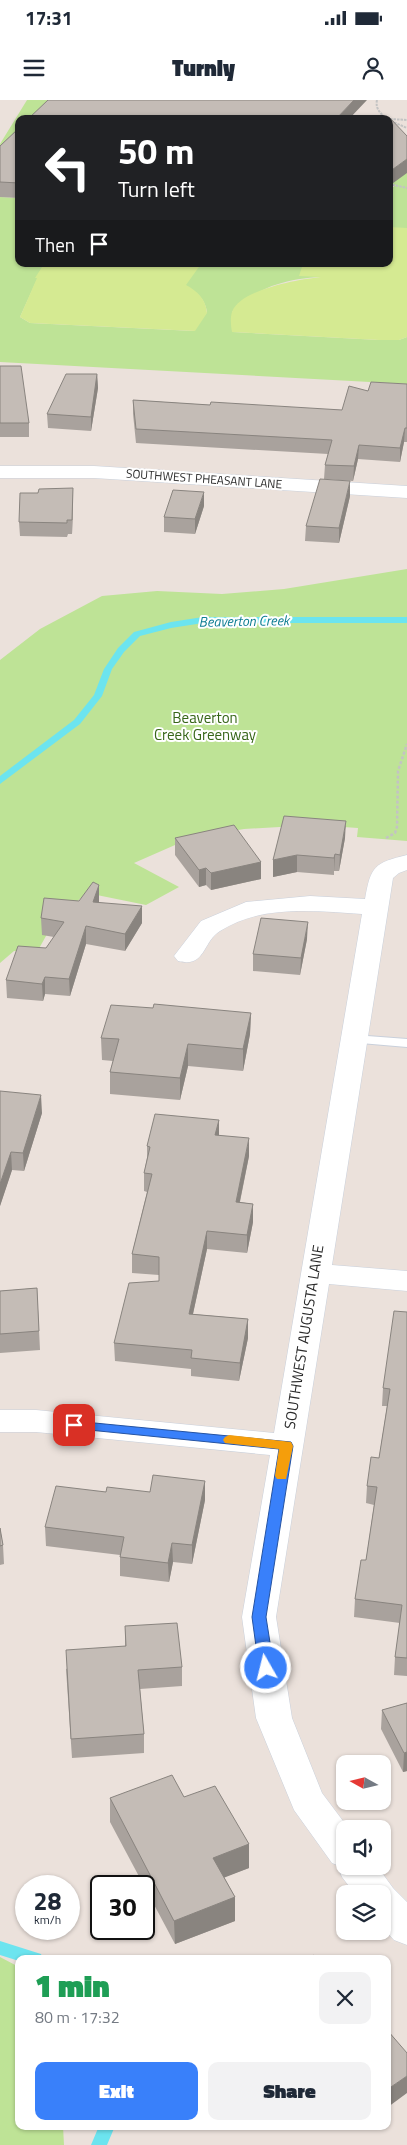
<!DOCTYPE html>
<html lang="en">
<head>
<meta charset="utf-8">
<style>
  :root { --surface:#fff; --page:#f2f2f3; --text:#1f2937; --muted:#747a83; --accent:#3980fa }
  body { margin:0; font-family:"Titillium Web",sans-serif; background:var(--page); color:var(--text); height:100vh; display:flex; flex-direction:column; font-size:19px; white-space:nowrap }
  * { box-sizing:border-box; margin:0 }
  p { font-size:16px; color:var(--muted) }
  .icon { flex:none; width:28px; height:28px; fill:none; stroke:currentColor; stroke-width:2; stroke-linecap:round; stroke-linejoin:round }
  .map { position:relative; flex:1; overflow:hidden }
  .side { position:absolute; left:15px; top:1855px; width:376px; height:175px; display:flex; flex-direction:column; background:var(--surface); border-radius:10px; box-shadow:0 1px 4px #0004 }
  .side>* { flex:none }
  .guide { position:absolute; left:15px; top:15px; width:378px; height:152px; border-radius:10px; box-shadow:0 1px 4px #0004; background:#202124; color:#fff; overflow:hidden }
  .needle { width:32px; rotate:278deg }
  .buttons { position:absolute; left:336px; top:1655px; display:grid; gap:10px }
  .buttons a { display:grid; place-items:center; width:55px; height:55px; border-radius:10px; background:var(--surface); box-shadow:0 1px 4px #0004; font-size:25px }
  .speed { position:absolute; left:15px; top:1775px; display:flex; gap:10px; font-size:25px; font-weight:700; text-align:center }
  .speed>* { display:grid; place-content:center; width:65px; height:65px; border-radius:50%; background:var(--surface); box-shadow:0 1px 4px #0004; line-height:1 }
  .speed small { font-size:12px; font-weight:400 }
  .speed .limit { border:2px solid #111; border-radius:8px; background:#fff; color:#111 }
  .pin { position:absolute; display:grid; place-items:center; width:42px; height:42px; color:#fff; margin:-21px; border-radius:10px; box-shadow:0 2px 8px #0006 }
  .me { position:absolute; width:55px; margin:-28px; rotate:352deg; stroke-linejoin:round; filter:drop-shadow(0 0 4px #0008) }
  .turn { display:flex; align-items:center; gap:18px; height:105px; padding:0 20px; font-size:22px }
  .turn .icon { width:65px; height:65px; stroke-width:2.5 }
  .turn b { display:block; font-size:35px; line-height:42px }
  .then { display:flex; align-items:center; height:48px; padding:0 20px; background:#0003; gap:10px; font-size:19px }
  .round { display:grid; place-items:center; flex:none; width:52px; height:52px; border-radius:10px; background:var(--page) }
  .headline { display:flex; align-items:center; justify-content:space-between; height:85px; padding:0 20px }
  h1 { font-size:30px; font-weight:800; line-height:38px; color:#1e9e55 }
  .button { display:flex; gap:10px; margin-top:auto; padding:10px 20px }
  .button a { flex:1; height:58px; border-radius:10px; background:var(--accent); color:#fff; font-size:20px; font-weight:800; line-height:58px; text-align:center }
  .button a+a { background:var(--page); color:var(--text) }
  .status { display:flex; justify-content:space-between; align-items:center; height:35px; padding:0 25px; background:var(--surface); direction:ltr }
  .status svg { height:14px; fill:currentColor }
  header { display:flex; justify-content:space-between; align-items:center; height:65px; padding:0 20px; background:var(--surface); font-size:22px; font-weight:800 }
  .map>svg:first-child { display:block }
  .green { fill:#bee396 }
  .pitch { fill:#d5ea92 }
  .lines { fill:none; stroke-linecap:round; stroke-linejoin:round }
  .stream { fill:#6ce4ef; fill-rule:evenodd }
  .service-casing { stroke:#c9d0db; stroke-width:2 }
  .minor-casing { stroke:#c9d0db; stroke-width:1 }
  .path-far1 { stroke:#c3c3c3; stroke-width:2; stroke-dasharray:2.5 1; stroke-linecap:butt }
  .path { stroke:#c3c3c3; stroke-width:2.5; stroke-dasharray:3 2; stroke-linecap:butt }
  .service { fill:#fff; fill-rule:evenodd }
  .minor { fill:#fff; fill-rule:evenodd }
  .wall { fill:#a9a29d }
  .shaded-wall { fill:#89847f }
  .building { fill:#c4bcb6; stroke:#89847f }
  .route { fill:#3980fa; stroke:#2553a2 }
  .slow { fill:#f59e0b }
  .labels { text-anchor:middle; stroke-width:4; stroke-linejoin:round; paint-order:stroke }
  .far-street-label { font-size:12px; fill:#292929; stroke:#fff }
  .far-water-label { font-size:14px; font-style:italic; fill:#0d7d92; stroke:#fff }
  .park-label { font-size:15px; fill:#376619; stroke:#fff }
  .street-label { font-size:15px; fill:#292929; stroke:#fff }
</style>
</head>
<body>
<div class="status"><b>17:31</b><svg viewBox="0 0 49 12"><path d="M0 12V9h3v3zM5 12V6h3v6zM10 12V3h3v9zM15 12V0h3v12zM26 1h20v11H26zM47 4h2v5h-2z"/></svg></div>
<header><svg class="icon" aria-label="menu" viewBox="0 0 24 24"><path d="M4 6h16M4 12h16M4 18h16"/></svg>Turnly<svg class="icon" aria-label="person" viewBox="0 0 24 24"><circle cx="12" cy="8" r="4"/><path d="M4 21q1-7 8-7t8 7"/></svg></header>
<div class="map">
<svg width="407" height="2045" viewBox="0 0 407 2045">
  <rect width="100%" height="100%" fill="#ebe1db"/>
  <!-- green -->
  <path class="green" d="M27,0H159L51,19H19V52L0,88V44Z
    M407,56V177C367,176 299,171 263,190C252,196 242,205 232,212L233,232L379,240H399L407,237V284L0,262V97L19,98V164H44L20,217L30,223L194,231L207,212C205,196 192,189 178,181L88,164H389V90L396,85L389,83Z
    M407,469V741L357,737L358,728L314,725L244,729L191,738L134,763L179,787L146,805L87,793L55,820L37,852L14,851L0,863V560L40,529L102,496L157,491L222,494L284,489Z
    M0,1857L19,1867V2026H63L64,2045H0Z"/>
  <!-- pitch -->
  <path class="pitch" d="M389,127L407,128V237L399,240H379L232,232C231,226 230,218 232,212C240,189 301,179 321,177L299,176L303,164H389Z
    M44,164H201L186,185C197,191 206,199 207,213L195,231L30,223L20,217L37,178H35Z"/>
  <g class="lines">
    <!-- stream -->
    <path class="stream" d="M203,517H407V523H203L171,528L140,536L124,552L112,569L102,596L80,624L0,684V676L74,620L94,595L104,569L118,548L134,532L171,522Z
      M0,1841L41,1854L43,1859H19V1861L0,1855Z
      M99,2026H115L107,2045H91Z"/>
    <!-- service casing -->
    <g class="service-casing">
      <path id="service" d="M354,935L407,939V947L349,942L347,939L349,936Z"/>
    </g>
    <!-- minor casing -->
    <g class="minor-casing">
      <path id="minor" d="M0,366H94L407,386V398L94,378H0Z
        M407,755V770L399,773L393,778L332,1165L407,1171V1191L329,1184L276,1517L292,1618L322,1693L349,1729H345V1766H377L393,1788L407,1802V1845L394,1840L382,1827V1794H355L342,1777L337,1765L332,1763L294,1710L256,1618L242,1517L270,1355L36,1332H0V1310H36L274,1333L362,814C316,811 262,804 220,831C202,842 206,868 178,861L174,856L201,821L246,802L310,796L365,799C371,766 374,763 407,755Z"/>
    </g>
    <!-- path-far1 -->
    <path class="path-far1" d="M377,0C375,9 381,14 387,19
      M390,19L407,20
      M391,21L407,28
      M389,84L407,88"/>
    <!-- path -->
    <path class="path" d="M386,738L395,733L397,727L398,671L407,644"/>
    <!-- service -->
    <use href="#service" class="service"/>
    <!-- minor -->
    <use href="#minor" class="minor"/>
  </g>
  <!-- wall -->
  <path class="wall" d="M19,28V98L0,97V46Z
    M0,266L29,323V337H0Z
    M97,274L98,288L91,331L48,328L47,314Z
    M407,284V342H404L400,362L358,359L353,381L324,379L325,365L328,354L136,343L133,314V300L210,305L342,310L368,291Z
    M73,388L72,434H68L67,437L20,436L19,422L38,393Z
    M350,396L339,443L305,441L306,426Z
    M204,406L195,434L164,432V417Z
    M175,738L261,762V779L211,790L206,785L199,787L175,755Z
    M345,738L339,771H334V775L297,772L273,777V760Z
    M99,785V803L142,823L125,851L86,844L70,896L45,894L43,901L7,898L6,880L46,848L54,837L42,835L41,818L79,801Z
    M307,839L300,875L253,871V854Z
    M153,908L251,913L250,934L243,971L188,966L180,1000L110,994V972L113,961L102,960L101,938Z
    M0,991L42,1013L24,1071L12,1070L0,1106Z
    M219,1020V1035L249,1056L240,1102L253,1104V1122L247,1153L207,1149L193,1214L248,1219V1238L239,1281L191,1276V1269L115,1261L114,1243L159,1181V1175L132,1173V1154L147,1092L144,1091V1073L147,1058V1046Z
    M37,1188L40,1250L0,1253V1191Z
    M407,1212V1576L394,1575L395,1557L400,1523L354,1517L355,1499L366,1460L374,1405L366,1403L367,1386L379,1358L387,1306H382L383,1288Z
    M205,1381V1400L192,1464L173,1462L169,1482L120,1476V1455L46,1446L45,1427L106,1392H150Z
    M0,1428L3,1445L4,1464L0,1465Z
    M125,1526L182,1567V1586L140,1589L144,1634V1653L72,1658L66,1569L125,1546Z
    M407,1603V1671L403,1672L381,1629L382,1610Z
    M184,1697L249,1744V1768L224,1777L235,1797V1821L175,1844L110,1722V1698Z"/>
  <!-- shaded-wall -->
  <path class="shaded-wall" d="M354,0H367L349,19H336Z
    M407,59V73L389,86V72Z
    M97,274L98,288L91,331V317Z
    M405,328L404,342L400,362V348Z
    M359,345L358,359L353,381L354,366Z
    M350,381V396L339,443V428Z
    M73,388V402L72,434V420Z
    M204,392V406L195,434V419Z
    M346,721L345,738L339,771L340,755Z
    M335,754L334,771V775V758Z
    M297,755V772L273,777V760Z
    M261,762V779L211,790V773Z
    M206,768V785L199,787V770Z
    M99,785V802L94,819L93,802Z
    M142,806V823L125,851V834Z
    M308,822L307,839L300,875L301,858Z
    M86,826V844L70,896L69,879Z
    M45,877V894L43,901L42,884Z
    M251,913L250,934L243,971V949Z
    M188,944V966L180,1000V978Z
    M41,995L42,1013L24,1071L23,1053Z
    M219,1020V1038L215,1035Z
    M249,1038V1056L236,1120V1102Z
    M11,1052L12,1070L0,1106V1084Z
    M253,1104V1122L247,1153V1135Z
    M207,1131V1149L189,1232V1214Z
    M248,1219V1238L239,1281L240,1263Z
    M205,1381V1400L192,1464V1445Z
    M172,1443L173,1462L169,1482L168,1463Z
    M407,1652V1671L403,1672L404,1653Z
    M249,1744V1768L213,1782V1758Z
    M235,1797V1821L175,1844L174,1821Z
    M407,1976V1993L388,2007V1989Z"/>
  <!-- building -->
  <path class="building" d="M48,0H354L336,19H28Z
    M389,17L407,36V59L389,72V19H368Z
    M19,28V83L0,82V46Z
    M0,266H21L29,323H0Z
    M66,274H97L91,317L47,314Z
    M371,282L407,284V328H405L400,348L359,345L354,366L325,365L332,340L136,329L133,300L210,305L211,302L342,310L349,286L368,291Z
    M320,379L350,381L339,428L306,426Z
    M73,388L72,420H67V423L19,422L20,393H38L39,389Z
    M173,390L204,392L195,419L164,417Z
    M284,716L346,721L340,755L335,754L334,758L297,755L273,760Z
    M234,725L261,762L211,773L206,768L199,770L175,738Z
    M93,782L99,785L93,802L142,806L125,834L86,826L69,879L45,877L42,884L6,880L18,846L46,848L64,822L41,818L44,798L79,801Z
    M261,818L308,822L301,858L253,854Z
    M154,904L251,913L243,949L188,944L180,978L110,972L119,939L101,938L111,905L153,908Z
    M0,991L41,995L23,1053L11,1052L0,1084Z
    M155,1014L219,1020L215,1035L249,1038L236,1102L253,1104L247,1135L207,1131L189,1214L248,1219L240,1263L191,1258L192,1250L114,1243L129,1183L159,1181V1157L132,1154L152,1074L144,1073L150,1047L147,1046Z
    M37,1188L39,1231L0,1234V1191Z
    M394,1211L407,1212V1558L395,1557L402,1505L355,1499L361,1460H366L377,1387L367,1386L371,1357L379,1358L390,1289L383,1288Z
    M153,1375L205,1381L192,1445L172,1443L168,1463L120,1457L124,1437L45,1427L56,1386L106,1392L107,1387L150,1392Z
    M0,1428L3,1445L0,1446Z
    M177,1523L182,1567L138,1570L144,1634L71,1639L66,1550L126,1546L125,1526Z
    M407,1603V1652L404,1653L382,1610Z
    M172,1675L184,1697L215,1686L249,1744L213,1758L235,1797L174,1821L110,1698Z
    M314,1855L317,1859H309Z
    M388,1931L407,1953V1976L388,1989Z"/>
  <!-- route -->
  <path class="route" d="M74,1321L291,1342L293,1346L266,1517L274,1568L272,1572L266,1573L261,1572L259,1568L252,1517L279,1349L69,1328L67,1325L69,1322Z"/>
  <!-- slow -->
  <path class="slow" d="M229,1335L291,1342L293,1346L286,1379H277L275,1376L279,1349L225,1343L223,1340L225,1337Z"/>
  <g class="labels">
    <!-- far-street labels -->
    <g class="far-street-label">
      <text transform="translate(204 379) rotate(4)" y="4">SOUTHWEST PHEASANT LANE</text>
    </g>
    <!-- far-water labels -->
    <g class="far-water-label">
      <text transform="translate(244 521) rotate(-1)" y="5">Beaverton Creek</text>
    </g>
    <!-- park labels -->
    <g class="park-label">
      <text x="205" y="623">Beaverton<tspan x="205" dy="17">Creek Greenway</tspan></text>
    </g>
    <!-- street labels -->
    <g class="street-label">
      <text transform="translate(304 1237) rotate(-81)" y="5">SOUTHWEST AUGUSTA LANE</text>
    </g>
  </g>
</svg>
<div class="buttons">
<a><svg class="needle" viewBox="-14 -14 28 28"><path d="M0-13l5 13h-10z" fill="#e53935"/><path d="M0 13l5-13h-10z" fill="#747a83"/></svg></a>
<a><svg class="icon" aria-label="sound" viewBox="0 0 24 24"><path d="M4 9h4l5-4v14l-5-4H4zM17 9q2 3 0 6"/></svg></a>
<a><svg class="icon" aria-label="layers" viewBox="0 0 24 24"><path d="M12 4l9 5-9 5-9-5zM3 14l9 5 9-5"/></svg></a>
</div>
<div class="speed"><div>28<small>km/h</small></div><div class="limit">30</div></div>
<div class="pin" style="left:74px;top:1325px;background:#d93025"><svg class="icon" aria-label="arrive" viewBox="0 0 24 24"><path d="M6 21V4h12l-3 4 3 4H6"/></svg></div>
<svg class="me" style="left:266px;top:1568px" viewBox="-20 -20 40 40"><circle r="17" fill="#3980fa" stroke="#fff" stroke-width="3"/><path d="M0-11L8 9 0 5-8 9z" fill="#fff"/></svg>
<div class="guide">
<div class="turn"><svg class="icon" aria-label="left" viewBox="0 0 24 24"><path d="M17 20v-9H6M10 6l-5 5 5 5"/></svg><div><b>50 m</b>Turn left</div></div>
<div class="then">Then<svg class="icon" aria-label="arrive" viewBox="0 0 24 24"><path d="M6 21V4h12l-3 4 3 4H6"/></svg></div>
</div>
<section class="side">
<div class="headline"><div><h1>1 min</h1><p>80 m · 17:32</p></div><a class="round"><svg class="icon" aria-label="close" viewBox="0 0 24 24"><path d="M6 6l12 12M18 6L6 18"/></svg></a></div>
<div class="button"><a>Exit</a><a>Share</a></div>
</section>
</div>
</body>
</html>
